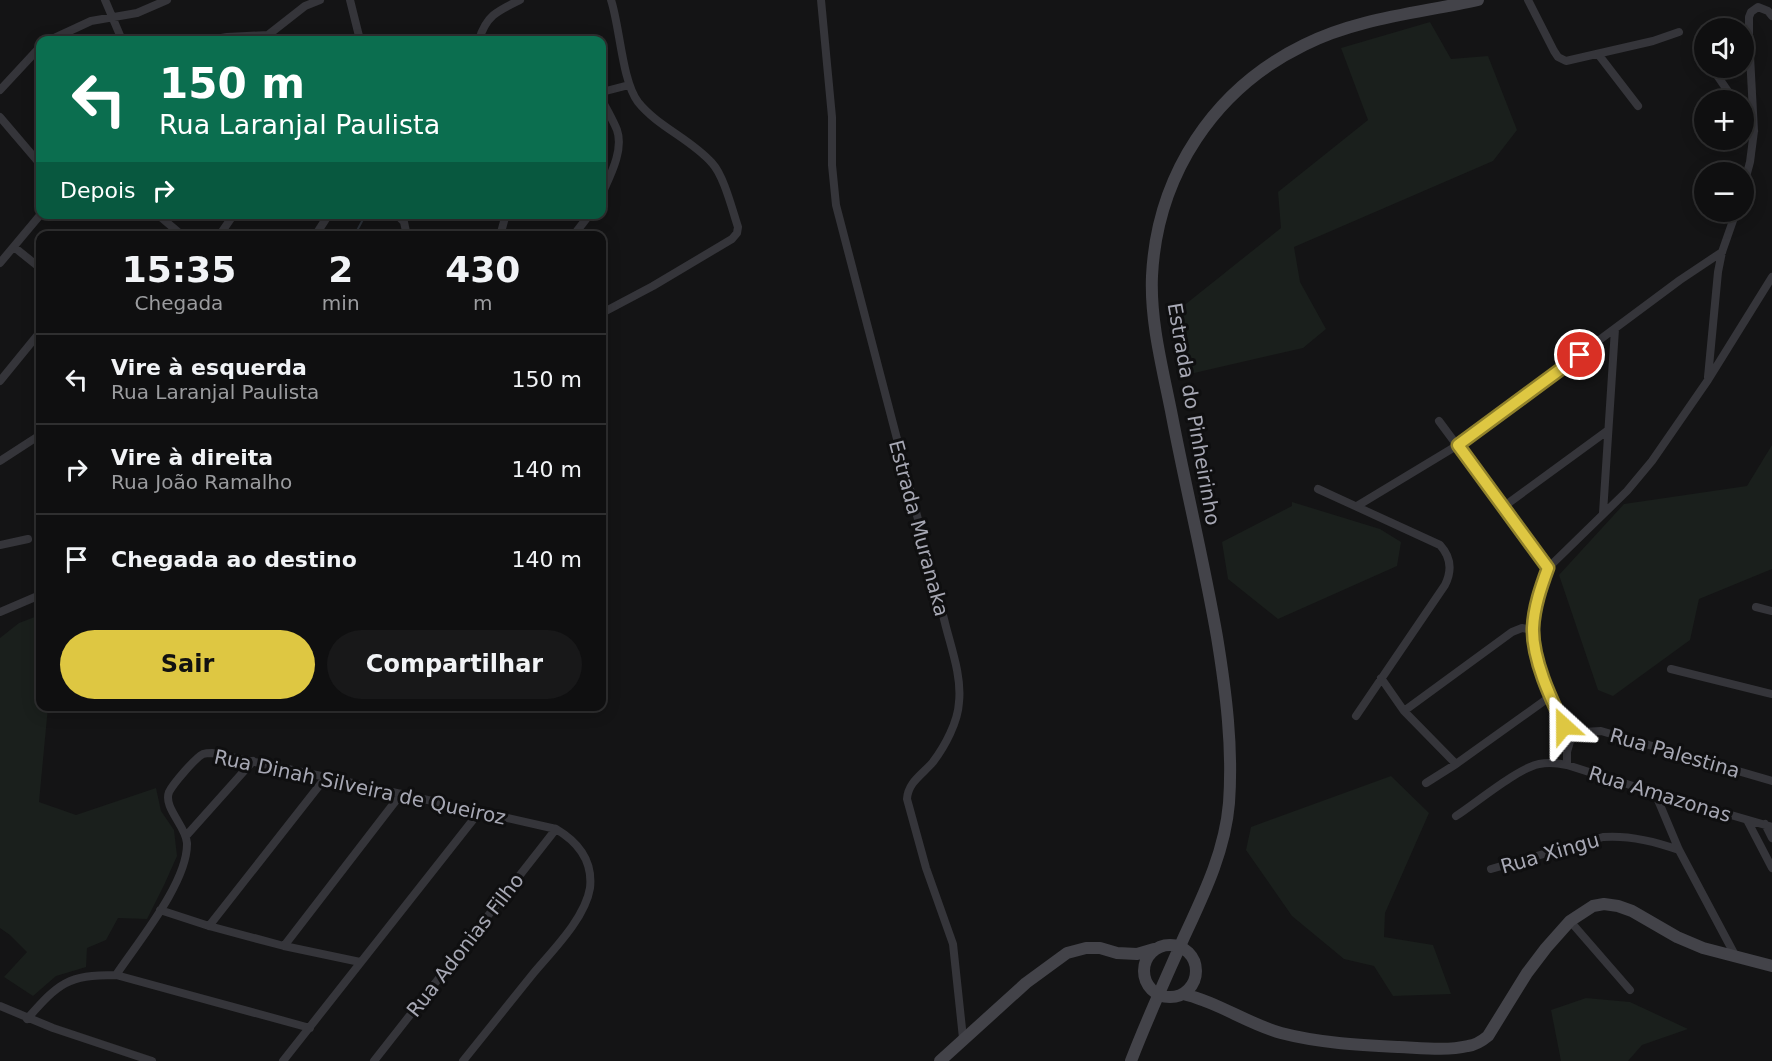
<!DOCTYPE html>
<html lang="pt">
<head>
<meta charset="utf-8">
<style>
  :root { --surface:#0f0f10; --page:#181819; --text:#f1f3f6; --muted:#9b9c9f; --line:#2f2f30; --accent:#dec742 }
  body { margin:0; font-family:"DejaVu Sans",sans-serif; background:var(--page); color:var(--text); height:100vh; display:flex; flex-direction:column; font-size:22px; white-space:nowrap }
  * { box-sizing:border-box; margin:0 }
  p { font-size:20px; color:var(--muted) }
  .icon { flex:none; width:33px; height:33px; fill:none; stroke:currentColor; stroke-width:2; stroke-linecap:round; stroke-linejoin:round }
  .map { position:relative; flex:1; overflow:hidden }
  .drawer { position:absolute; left:36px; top:231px; width:570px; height:480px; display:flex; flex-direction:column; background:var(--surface); border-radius:12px; box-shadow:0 3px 15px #0003,0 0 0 2px var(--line) }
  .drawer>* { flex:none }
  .top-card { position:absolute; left:36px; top:36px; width:570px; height:183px; border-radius:12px; box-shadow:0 3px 15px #0003,0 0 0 2px var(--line); background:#0b6e4f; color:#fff; overflow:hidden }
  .buttons { position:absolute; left:1694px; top:18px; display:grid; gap:12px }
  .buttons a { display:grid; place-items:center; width:60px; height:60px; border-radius:50%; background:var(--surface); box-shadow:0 3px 15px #0003,0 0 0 2px var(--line); font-size:30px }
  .pin { position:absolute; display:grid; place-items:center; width:51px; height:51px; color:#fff; margin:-26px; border:3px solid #fff; border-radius:50%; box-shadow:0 2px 6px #0007 }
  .me { position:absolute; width:66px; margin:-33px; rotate:336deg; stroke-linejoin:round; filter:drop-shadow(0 0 4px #0008) }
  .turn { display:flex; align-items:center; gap:21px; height:126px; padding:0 24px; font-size:27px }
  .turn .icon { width:78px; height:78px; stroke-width:2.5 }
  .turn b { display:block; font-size:42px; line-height:51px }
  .then { display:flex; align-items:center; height:57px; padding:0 24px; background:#0003; gap:12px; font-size:22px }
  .eta { display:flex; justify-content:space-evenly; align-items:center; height:102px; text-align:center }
  .eta b { font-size:36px; font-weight:800; line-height:42px }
  .primary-button { display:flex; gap:12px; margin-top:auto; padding:12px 24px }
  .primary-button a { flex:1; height:69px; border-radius:36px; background:var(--accent); color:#111; font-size:24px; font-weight:800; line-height:69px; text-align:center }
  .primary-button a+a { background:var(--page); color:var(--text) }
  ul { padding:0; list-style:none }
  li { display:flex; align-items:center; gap:18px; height:90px; padding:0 24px; border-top:2px solid var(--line) }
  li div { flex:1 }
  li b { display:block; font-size:22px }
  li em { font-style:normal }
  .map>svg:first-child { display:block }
  .green { fill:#1a1f1c }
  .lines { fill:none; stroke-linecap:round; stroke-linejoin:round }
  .stream { stroke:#2b3037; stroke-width:2 }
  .street { stroke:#35353a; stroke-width:8 }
  .secondary { stroke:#434349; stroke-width:12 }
  .route-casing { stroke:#90812b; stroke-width:15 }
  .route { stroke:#dec742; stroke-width:10 }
  .labels { text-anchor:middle; stroke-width:6; stroke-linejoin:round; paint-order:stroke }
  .street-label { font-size:20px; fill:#a7a8b4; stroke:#0f0f10 }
</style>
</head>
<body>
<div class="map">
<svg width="1772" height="1061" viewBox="0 0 1772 1061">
  <rect width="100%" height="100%" fill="#141415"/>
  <!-- green -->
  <path class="green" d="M1430,22L1451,59L1488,56L1517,130L1493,161L1294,247L1300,282L1326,329L1303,348L1181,376L1172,315L1281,228L1278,192L1368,120L1341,48Z
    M1772,445V569L1699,599L1690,640L1613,696L1598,690L1559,575L1624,504L1747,486Z
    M1292,502L1380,529L1401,542L1397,566L1278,619L1228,579L1222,542L1292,506Z
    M40,615V706L48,707L39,802L76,815L156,788L161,811L174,830L177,856L165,883L147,919L118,918L106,940L87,948L86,967L56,976L33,996L4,977L27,952L10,935L0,928V638L19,623Z
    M1391,776L1429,813L1385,913L1384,937L1433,945L1451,994L1393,996L1374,966L1344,959L1292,916L1246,850L1251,827Z
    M1586,998L1630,1002L1688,1029L1642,1045L1628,1061H1561L1551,1010Z"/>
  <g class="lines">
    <!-- stream -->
    <path class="stream" d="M354,236L366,214"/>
    <!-- street -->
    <path class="street" d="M105,0L122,40
      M350,0L360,40
      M821,0L832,117V165L836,205L944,619C950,645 962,675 959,702C958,722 945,746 933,762C923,774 908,782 907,799L926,868L953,944L963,1038
      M1528,0L1554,51L1558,57L1566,61L1653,41L1679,32
      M1700,35L1701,47L1704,53
      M50,40L91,21L137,13L167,0
      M210,40L227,37L268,35L305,6L320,0
      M479,40C486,16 497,11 520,0
      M1598,54L1638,106
      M1712,68L1734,100
      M0,90L40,47
      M602,92L629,85
      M602,100C607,110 613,120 617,130C624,150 610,176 602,194
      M1743,114L1754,131
      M0,117L40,164
      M1743,188L1750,162L1754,131L1749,37V17L1751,12L1758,7L1768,11L1772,16
      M157,214L183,236
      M396,214L404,222L407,236
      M219,236L234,214
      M315,236L329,214
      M500,236L506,214
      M573,236L590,214
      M14,247L40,268
      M0,263L41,214
      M602,313L653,286L732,239L737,233L738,227C732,209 724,176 712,163C691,139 658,127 638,102C622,81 620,27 611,0
      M1708,377L1718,272L1722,252L1736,212
      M0,381L40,332
      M1439,421L1548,568
      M0,461L40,435
      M1318,489L1440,545C1451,557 1452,571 1445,585L1356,716
      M1357,506L1458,445L1680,280L1722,252
      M1503,507L1607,431
      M1603,513L1615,329
      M0,545L28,539
      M1756,607L1772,611
      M0,612L40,595
      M1671,669L1772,694
      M1381,678L1404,711L1456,764
      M1404,711L1512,632L1522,628L1533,630
      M1571,738L1551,696L1534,645L1533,630L1534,616L1539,593L1548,568L1627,491L1652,461L1708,380L1772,277
      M1567,765V752L1571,738L1583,732L1601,731L1772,781
      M1426,783L1456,764L1551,696
      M1655,793L1679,850L1736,957
      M1456,816C1476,803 1518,768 1539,764C1549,762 1558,763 1567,765L1655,793L1772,827
      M1747,820L1772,868
      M1765,824L1772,838
      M186,836L253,761
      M1491,869L1603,837C1629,835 1654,841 1679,850
      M160,910L209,926L284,946L360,962
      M1570,921L1630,990
      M209,926L326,777
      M284,946L401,794
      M116,975C138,942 188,882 187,843C186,826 163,808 169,792C173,784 195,758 203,754C206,753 208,753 212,753L326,777L556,829C578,842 593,861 590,888C585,919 551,952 532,975C509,1004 486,1032 463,1061
      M0,1006L53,1028L152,1061
      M27,1019C59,983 67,975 116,975L310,1028
      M283,1061L480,811
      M374,1061L556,829"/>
    <!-- secondary -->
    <path class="secondary" d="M1144 971a26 26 0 1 1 52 0a26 26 0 1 1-52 0Z
      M1183,994C1218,1002 1246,1023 1281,1033C1319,1043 1360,1045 1399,1047C1422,1048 1446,1051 1468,1046C1476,1045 1482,1041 1488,1036L1527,973L1546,948L1570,921L1593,906L1604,904L1618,906L1632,911L1677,937L1703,948L1772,966
      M940,1061L1026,983L1067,953L1086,948H1100L1117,953L1137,954L1154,949
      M1131,1061C1147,1019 1166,978 1184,937C1204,894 1225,851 1229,803C1233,747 1226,692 1217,637C1204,562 1186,489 1172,416C1163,370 1150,322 1152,276C1157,175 1214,89 1304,45C1357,18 1420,13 1478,0"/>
  </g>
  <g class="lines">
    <!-- route casing -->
    <g class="route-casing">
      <path id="route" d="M1564,726C1551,699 1532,659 1533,628C1534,607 1541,587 1548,568L1458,445L1580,355"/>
    </g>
    <!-- route -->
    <use href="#route" class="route"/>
  </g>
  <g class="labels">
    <!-- street labels -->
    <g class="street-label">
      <text transform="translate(1194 414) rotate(80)" y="7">Estrada do Pinheirinho</text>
      <text transform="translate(919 528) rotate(75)" y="7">Estrada Muranaka</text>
      <text transform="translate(1675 753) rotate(16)" y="7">Rua Palestina</text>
      <text transform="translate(360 787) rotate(12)" y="7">Rua Dinah Silveira de Queiroz</text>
      <text transform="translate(1660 794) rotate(17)" y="7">Rua Amazonas</text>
      <text transform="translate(1550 853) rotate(-16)" y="7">Rua Xingu</text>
      <text transform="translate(465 945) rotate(-52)" y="7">Rua Adonias Filho</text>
    </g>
  </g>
</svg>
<div class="buttons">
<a><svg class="icon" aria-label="sound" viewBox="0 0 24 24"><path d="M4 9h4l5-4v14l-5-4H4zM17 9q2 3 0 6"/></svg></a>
<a>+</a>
<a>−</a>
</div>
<div class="pin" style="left:1580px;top:355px;background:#d93025"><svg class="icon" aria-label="arrive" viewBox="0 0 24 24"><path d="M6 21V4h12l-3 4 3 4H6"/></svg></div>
<svg class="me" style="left:1564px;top:726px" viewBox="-20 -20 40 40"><path d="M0-17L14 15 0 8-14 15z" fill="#dec742" stroke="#fff" stroke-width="4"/></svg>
<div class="top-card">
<div class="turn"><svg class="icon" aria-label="left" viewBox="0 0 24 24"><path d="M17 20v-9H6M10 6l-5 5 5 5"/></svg><div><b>150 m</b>Rua Laranjal Paulista</div></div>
<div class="then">Depois<svg class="icon" aria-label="right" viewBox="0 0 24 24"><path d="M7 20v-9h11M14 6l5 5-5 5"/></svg></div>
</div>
<section class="drawer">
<div class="eta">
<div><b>15:35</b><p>Chegada</p></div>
<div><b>2</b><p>min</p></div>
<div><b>430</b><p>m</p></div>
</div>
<ul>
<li><svg class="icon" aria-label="left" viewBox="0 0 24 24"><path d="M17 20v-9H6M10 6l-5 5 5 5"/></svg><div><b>Vire à esquerda</b><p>Rua Laranjal Paulista</p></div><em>150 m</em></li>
<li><svg class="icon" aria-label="right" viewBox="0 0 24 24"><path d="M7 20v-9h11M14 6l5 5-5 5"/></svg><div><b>Vire à direita</b><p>Rua João Ramalho</p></div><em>140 m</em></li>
<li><svg class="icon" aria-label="arrive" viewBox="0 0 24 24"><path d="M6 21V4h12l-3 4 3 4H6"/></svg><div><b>Chegada ao destino</b></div><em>140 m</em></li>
</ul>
<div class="primary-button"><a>Sair</a><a>Compartilhar</a></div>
</section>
</div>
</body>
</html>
